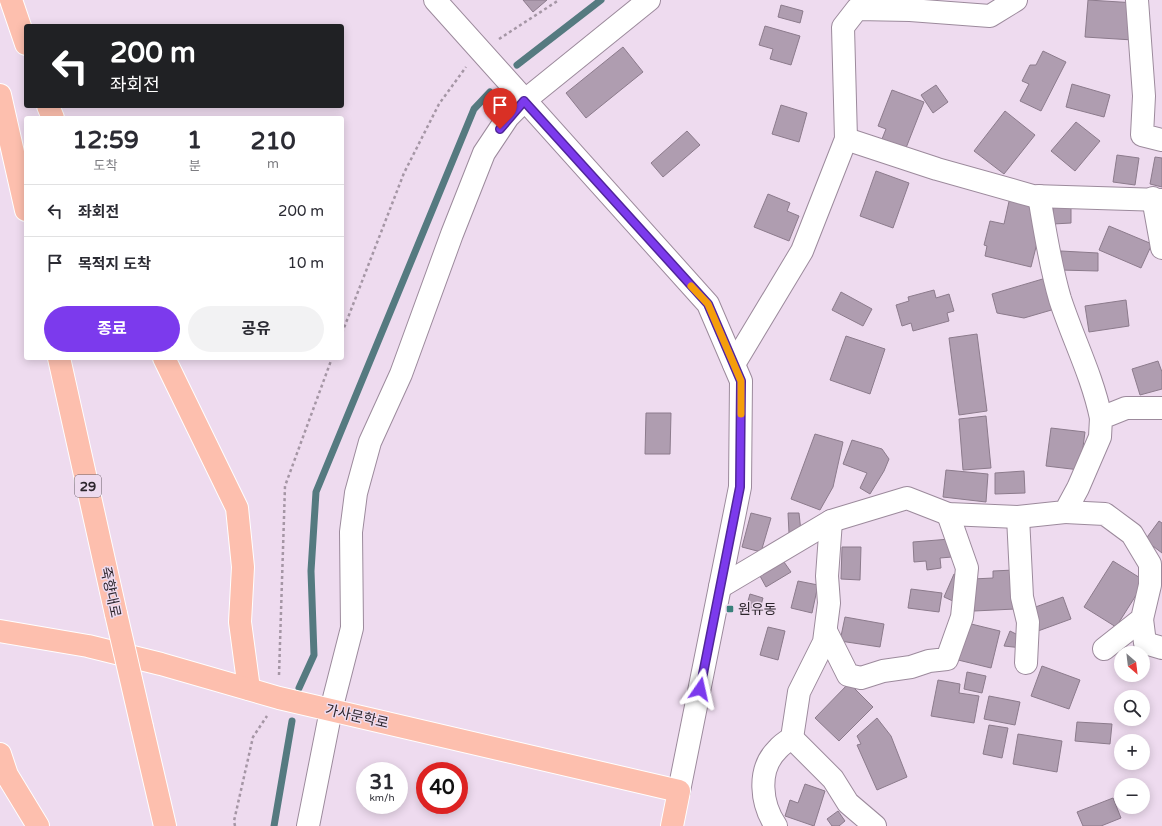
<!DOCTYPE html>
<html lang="ko">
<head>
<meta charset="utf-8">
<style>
	:root { --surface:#fff; --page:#f2f2f3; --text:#2b2b33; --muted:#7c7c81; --line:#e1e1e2; --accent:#7c3aed }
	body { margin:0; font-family:"Varela Round","Noto Sans KR",sans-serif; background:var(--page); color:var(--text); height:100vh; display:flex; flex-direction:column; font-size:15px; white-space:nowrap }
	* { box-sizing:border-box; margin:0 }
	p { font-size:13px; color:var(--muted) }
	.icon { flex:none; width:22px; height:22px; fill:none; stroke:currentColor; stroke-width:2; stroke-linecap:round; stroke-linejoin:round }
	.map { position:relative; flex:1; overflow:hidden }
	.drawer { position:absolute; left:24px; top:116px; width:320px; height:244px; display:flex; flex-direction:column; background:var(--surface); border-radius:4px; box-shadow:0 2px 10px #0003 }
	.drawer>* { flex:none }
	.banner { position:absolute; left:24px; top:24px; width:320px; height:84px; border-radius:4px; box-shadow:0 2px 10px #0003; background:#202124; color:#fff; overflow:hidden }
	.needle { width:26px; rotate:152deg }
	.tools { position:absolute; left:1114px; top:646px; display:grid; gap:8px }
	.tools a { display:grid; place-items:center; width:36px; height:36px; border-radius:50%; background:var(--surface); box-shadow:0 2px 10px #0003; font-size:20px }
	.speed { position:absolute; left:356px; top:762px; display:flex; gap:8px; font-size:20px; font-weight:700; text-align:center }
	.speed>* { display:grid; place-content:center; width:52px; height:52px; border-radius:50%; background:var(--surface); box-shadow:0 2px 10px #0003; line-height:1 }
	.speed small { font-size:10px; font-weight:400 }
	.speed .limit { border:6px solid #d22; background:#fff; color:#111 }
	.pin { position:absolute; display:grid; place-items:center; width:34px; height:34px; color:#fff; margin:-41px -17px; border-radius:50% 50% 50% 0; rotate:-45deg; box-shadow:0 0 4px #0007 }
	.pin .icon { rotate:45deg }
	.me { position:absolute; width:44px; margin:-22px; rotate:11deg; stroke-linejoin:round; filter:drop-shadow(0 0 3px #0008) }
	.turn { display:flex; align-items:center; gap:14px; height:84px; padding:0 20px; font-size:18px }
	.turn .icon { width:52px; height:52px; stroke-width:2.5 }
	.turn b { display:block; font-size:28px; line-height:34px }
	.eta { display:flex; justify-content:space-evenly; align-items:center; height:68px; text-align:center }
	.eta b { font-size:24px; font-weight:700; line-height:28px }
	.cta { display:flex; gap:8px; margin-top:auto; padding:8px 20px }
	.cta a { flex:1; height:46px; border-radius:24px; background:var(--accent); color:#fff; font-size:16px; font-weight:700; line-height:46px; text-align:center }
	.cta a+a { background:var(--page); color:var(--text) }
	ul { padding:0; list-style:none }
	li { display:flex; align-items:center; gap:12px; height:52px; padding:0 20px; border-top:1px solid var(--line) }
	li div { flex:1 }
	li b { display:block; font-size:15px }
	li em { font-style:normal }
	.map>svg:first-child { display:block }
</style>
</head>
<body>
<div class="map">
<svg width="1162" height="826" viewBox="0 0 1162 826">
	<rect width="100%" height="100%" fill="#eedbef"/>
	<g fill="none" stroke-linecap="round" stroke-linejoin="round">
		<g stroke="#557a80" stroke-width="7">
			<path d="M 517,65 L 601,0"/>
			<path d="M 299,688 L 314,655 L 311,571 L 316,492 L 474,109 L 490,92"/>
			<path d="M 274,826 L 292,721"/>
		</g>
	</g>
	<g fill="#af9db0" stroke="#8c7b8c">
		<path d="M 523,0 L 547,0 L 533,12 Z"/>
		<path d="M 1088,0 L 1136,3 L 1133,40 L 1085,37 Z"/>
		<path d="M 781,5 L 803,11 L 800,23 L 778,17 Z"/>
		<path d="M 765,26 L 800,36 L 791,65 L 770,59 L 773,49 L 759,45 Z"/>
		<path d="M 623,47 L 643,72 L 586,118 L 566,93 Z"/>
		<path d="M 1043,51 L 1066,62 L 1041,111 L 1020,101 L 1029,84 L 1022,81 L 1030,65 L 1036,65 Z"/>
		<path d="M 1072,84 L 1110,95 L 1104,117 L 1066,107 Z"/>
		<path d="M 936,85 L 948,102 L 933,113 L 921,95 Z"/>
		<path d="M 892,90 L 924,102 L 906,148 L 882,139 L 886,129 L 878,126 Z"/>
		<path d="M 781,105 L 807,113 L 799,142 L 772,134 Z"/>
		<path d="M 1005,111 L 1035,135 L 1004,174 L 974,151 Z"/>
		<path d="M 1076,122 L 1100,141 L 1075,171 L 1051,151 Z"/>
		<path d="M 687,131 L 700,145 L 663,177 L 651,163 Z"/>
		<path d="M 1117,155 L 1139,158 L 1135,185 L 1113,182 Z"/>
		<path d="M 1155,157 L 1162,158 L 1162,187 L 1150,184 Z"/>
		<path d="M 876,171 L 909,183 L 893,228 L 860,216 Z"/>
		<path d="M 768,194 L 790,203 L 787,211 L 799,216 L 789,241 L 754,227 Z"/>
		<path d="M 1010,197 L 1035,203 L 1038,239 L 1031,267 L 985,256 L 987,246 L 984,245 L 990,221 L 1004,224 Z"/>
		<path d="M 1053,205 L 1071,205 L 1071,223 L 1053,224 Z"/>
		<path d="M 1109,226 L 1152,244 L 1141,268 L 1099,250 Z"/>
		<path d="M 1061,251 L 1098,253 L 1098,271 L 1060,270 Z"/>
		<path d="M 1046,278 L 1055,309 L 1024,318 L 997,313 L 992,294 Z"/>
		<path d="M 934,290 L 936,298 L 949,294 L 954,311 L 947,313 L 949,321 L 913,331 L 911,323 L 902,326 L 896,305 L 909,301 L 908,297 Z"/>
		<path d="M 841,292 L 872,309 L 863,326 L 832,310 Z"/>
		<path d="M 1126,300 L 1129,326 L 1089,332 L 1085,306 Z"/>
		<path d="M 977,334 L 987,411 L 959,415 L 949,338 Z"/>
		<path d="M 846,336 L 885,349 L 870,394 L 830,380 Z"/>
		<path d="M 1158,361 L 1162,372 L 1162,389 L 1140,395 L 1132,369 Z"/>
		<path d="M 646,413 L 671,413 L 670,454 L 645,454 Z"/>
		<path d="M 986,416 L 991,468 L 963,470 L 959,419 Z"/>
		<path d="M 1051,428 L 1085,432 L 1080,470 L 1046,466 Z"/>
		<path d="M 815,434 L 843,442 L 833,487 L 820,510 L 791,499 Z"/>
		<path d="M 852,440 L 882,449 L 889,459 L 884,471 L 870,494 L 860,488 L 867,473 L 843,464 Z"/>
		<path d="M 946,470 L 988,474 L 986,502 L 943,497 Z"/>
		<path d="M 1024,471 L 1025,493 L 995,494 L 995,473 Z"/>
		<path d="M 751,513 L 771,518 L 761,552 L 742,547 Z"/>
		<path d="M 788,513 L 799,513 L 801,532 L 789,533 Z"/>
		<path d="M 1159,521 L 1162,523 L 1162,553 L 1145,540 Z"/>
		<path d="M 950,539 L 952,557 L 940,558 L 941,568 L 927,570 L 926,561 L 914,562 L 913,542 Z"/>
		<path d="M 842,547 L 861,547 L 860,580 L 841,579 Z"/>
		<path d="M 1113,561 L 1145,581 L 1116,627 L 1084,607 Z"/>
		<path d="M 784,562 L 791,572 L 766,587 L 760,576 Z"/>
		<path d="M 1014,570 L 1015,609 L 974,611 L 973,579 L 993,578 L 993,571 Z"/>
		<path d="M 954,574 L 964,578 L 955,602 L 944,597 Z"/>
		<path d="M 798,581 L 818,585 L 812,613 L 791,608 Z"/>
		<path d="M 911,589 L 942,593 L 939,612 L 908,608 Z"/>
		<path d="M 750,594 L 763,598 L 759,612 L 746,608 Z"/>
		<path d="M 1063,597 L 1071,619 L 1038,631 L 1030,609 Z"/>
		<path d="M 845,617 L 884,624 L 880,647 L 840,641 Z"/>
		<path d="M 963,622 L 1000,631 L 991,668 L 954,659 Z"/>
		<path d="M 768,627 L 785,631 L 778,660 L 760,655 Z"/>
		<path d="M 1010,631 L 1020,636 L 1022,648 L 1004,646 Z"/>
		<path d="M 1042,666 L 1080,680 L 1069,709 L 1031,696 Z"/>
		<path d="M 967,672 L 986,676 L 982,693 L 964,689 Z"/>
		<path d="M 938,680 L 960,684 L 959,693 L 979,696 L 974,723 L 931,716 Z"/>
		<path d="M 849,683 L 873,707 L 839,741 L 815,718 Z"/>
		<path d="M 989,696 L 1020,702 L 1015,725 L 984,719 Z"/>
		<path d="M 877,718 L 891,736 L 907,777 L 877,790 L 857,745 L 861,744 L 857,736 Z"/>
		<path d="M 1077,722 L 1112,724 L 1110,744 L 1075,741 Z"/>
		<path d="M 989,725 L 1008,728 L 1002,758 L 983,754 Z"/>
		<path d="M 1018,734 L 1062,741 L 1057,772 L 1013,764 Z"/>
		<path d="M 805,784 L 825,791 L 814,826 L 785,816 L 790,800 L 798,803 Z"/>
		<path d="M 1113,798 L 1121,818 L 1101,826 L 1083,826 L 1077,812 Z"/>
		<path d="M 838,811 L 845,821 L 839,826 L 832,826 L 827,819 Z"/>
	</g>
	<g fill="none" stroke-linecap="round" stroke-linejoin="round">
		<g stroke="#9c8a9c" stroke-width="24">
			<g id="minor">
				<path d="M 435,0 L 708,304 L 741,381 L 740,487 L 679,791"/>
				<path d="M 1137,0 L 1144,96 L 1142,135 L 1162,140"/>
				<path d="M 846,139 L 937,169 L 1033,196 L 1162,200"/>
				<path d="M 1039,196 C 1045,231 1050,265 1060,299 C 1073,339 1092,375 1101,418"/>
				<path d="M 1153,198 L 1162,248"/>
				<path d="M 734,364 L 802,251 L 846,139 L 843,27 L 857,9 L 910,10 L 990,16 L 1016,0"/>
				<path d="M 1065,512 L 1105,514 L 1132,534 L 1150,564 L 1150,585 L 1142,619 L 1104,649"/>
				<path d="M 1018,517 L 1022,597 L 1028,622 L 1026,663"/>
				<path d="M 720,587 L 831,521 L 907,498 L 948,514 L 1018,517 L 1065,512 L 1078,488 L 1100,437 L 1101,418 L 1126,408 L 1162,408"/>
				<path d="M 1142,619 L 1145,643 L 1162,648"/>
				<path d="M 826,631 L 848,675 L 861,678 L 883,671 L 911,667 L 929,661 L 947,659 L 962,617 L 967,568 L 948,514"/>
				<path d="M 792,738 L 833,779 L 848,803 L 875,826"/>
				<path d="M 308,826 L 331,710 L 352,628 L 351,532 L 356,493 L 370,442 L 401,374 L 452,234 L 484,153 L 508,117 L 524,101 L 649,0"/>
				<path d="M 776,826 C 761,804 757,770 777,750 C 781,745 787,741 792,738 L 799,692 L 824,642 L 829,603 L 827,576 L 831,521"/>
			</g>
		</g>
		<g stroke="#fff" stroke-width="24">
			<g id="major">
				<path d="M 11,0 L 26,44"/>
				<path d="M 0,95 L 26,210"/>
				<path d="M 48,106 L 53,118"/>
				<path d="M 59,358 L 116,614"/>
				<path d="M 164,358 L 237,508 L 243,567 L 240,622 L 249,689"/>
				<path d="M 0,631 L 88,646 L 161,664 L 279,698 L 679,791 L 672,826"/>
				<path d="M 142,727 L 165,826"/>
				<path d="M 0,754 L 7,775 L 38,826"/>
			</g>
		</g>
		<g stroke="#a596a5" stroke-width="2.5" stroke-dasharray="3 3" stroke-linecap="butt">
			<path d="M 499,39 L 559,0"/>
			<path d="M 342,333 L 404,173 L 439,104 L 466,67"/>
			<path d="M 279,675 L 285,486 L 332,358"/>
			<path d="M 235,826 L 234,821 L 253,737 L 267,716"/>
		</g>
		<use href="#minor" stroke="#fff" stroke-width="22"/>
		<use href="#major" stroke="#fdbfae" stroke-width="22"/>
		<g stroke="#fff" stroke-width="24" stroke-linecap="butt">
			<path id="major-bridge" d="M 116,614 L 142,727"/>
		</g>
		<use href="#major-bridge" stroke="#fdbfae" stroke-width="22"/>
	</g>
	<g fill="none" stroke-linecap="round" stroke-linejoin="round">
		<g stroke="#51269a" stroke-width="10">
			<path id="route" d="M 500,129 L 524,101 L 708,304 L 741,381 L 740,487 L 700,689"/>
		</g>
		<use href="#route" stroke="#7c3aed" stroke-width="7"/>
		<path stroke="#f59e0b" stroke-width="7" d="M 691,286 L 708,304 L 741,381 L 741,414"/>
	</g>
	<rect fill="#38807b" stroke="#eedbef" stroke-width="1.5" x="726" y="605" width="8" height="8" rx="2"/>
	<g text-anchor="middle" stroke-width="3" stroke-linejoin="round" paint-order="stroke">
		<rect fill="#eedbef" stroke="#675c67" stroke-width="1" x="75" y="475" width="26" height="22" rx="3"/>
		<g font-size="13" font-weight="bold" fill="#2d262d">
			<text x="88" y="491">29</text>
		</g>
		<g font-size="14" fill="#2d262d" stroke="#eedbef">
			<text transform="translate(111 592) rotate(78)" y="5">죽향대로</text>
			<text transform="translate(357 716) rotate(13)" y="5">가사문학로</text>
		</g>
		<g font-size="14" fill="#2d262d" stroke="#eedbef" text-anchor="start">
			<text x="738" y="614">원유동</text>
		</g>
	</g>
</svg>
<div class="tools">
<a><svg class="needle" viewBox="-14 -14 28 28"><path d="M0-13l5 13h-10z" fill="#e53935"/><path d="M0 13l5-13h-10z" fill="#7c7c81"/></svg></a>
<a><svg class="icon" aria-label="search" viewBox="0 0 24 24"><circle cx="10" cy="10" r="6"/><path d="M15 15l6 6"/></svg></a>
<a>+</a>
<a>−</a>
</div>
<div class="speed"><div>31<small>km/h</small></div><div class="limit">40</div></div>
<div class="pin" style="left:500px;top:129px;background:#d93025"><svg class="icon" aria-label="arrive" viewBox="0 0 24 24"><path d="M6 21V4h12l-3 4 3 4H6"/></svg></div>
<svg class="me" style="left:700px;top:689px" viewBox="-20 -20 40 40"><path d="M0-17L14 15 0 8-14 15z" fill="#7c3aed" stroke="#fff" stroke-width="4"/></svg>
<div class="banner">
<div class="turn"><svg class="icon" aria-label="left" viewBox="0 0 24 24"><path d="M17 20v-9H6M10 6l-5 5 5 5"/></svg><div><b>200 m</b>좌회전</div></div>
</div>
<section class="drawer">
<div class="eta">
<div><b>12:59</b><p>도착</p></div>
<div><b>1</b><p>분</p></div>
<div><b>210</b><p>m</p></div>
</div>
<ul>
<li><svg class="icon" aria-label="left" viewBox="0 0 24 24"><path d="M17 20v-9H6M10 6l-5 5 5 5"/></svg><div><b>좌회전</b></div><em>200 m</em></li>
<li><svg class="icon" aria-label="arrive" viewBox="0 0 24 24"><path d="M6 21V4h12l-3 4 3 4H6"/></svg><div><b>목적지 도착</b></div><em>10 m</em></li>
</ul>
<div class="cta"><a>종료</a><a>공유</a></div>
</section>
</div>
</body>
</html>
